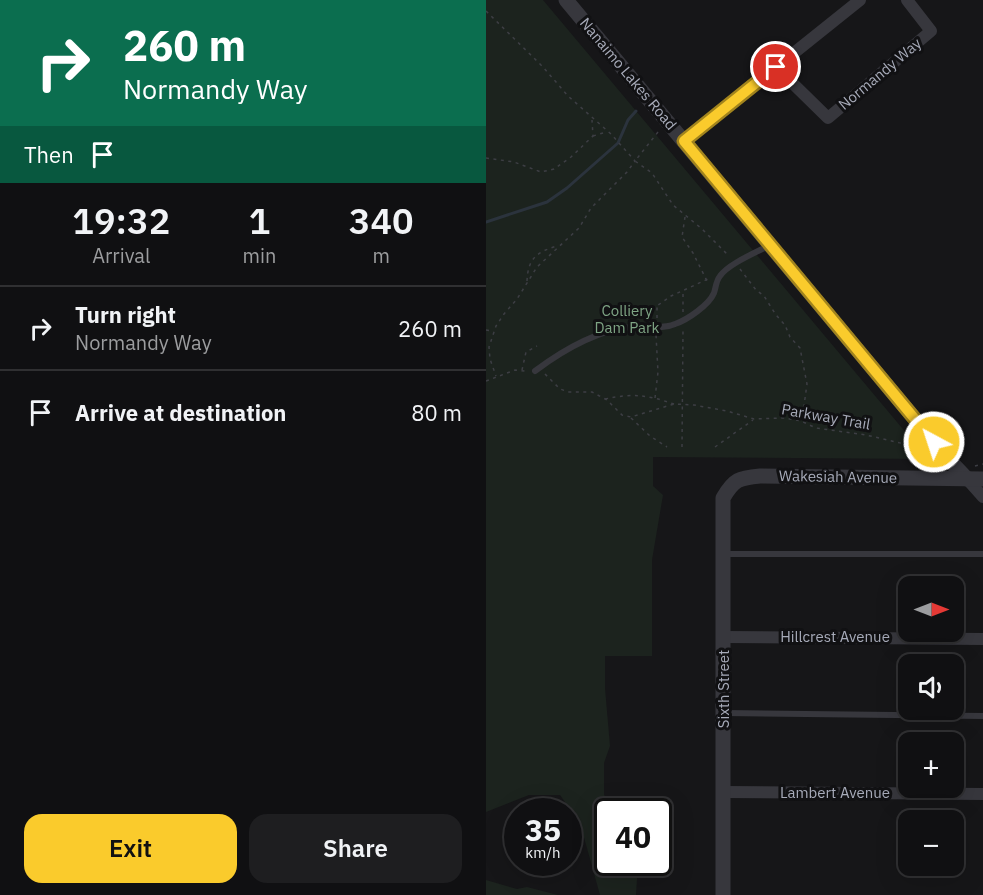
<!DOCTYPE html>
<html lang="en">
<head>
<meta charset="utf-8">
<style>
	:root { --surface:#101012; --page:#1e1e20; --text:#f1f3f6; --muted:#9c9d9f; --line:#303032; --accent:#facb2c }
	body { margin:0; font-family:"IBM Plex Sans",sans-serif; background:var(--page); color:var(--text); height:100vh; display:flex; flex-direction:column; font-size:22px; white-space:nowrap }
	* { box-sizing:border-box; margin:0 }
	p { font-size:20px; color:var(--muted) }
	.icon { flex:none; width:33px; height:33px; fill:none; stroke:currentColor; stroke-width:2; stroke-linecap:round; stroke-linejoin:round }
	.map { position:relative; flex:1; overflow:hidden }
	.side { display:flex; flex-direction:column; background:var(--surface); width:486px }
	.side>* { flex:none }
	.guide { background:#0b6e4f; color:#fff; overflow:hidden }
	.needle { width:39px; rotate:90deg }
	.buttons { position:absolute; left:412px; top:576px; display:grid; gap:12px }
	.buttons a { display:grid; place-items:center; width:66px; height:66px; border-radius:12px; background:var(--surface); box-shadow:0 6px 24px #0002,0 0 0 2px var(--line); font-size:30px }
	.speed { position:absolute; left:18px; top:798px; display:flex; gap:12px; font-size:30px; font-weight:700; text-align:center }
	.speed>* { display:grid; place-content:center; width:78px; height:78px; border-radius:50%; background:var(--surface); box-shadow:0 6px 24px #0002,0 0 0 2px var(--line); line-height:1 }
	.speed small { font-size:15px; font-weight:400 }
	.speed .limit { border:3px solid #111; border-radius:9px; background:#fff; color:#111 }
	.pin { position:absolute; display:grid; place-items:center; width:51px; height:51px; color:#fff; margin:-26px; border:3px solid #fff; border-radius:50%; box-shadow:0 2px 6px #0007 }
	.me { position:absolute; width:66px; margin:-33px; rotate:320deg; stroke-linejoin:round; filter:drop-shadow(0 0 4px #0008) }
	.turn { display:flex; align-items:center; gap:21px; height:126px; padding:0 24px; font-size:27px }
	.turn .icon { width:78px; height:78px; stroke-width:2.5 }
	.turn b { display:block; font-size:42px; line-height:51px }
	.then { display:flex; align-items:center; height:57px; padding:0 24px; background:#0003; gap:12px; font-size:22px }
	.eta { display:flex; justify-content:space-evenly; align-items:center; height:102px; text-align:center }
	.eta b { font-size:36px; font-weight:600; line-height:42px }
	.action { display:flex; gap:12px; margin-top:auto; padding:12px 24px }
	.action a { flex:1; height:69px; border-radius:18px; background:var(--accent); color:#111; font-size:24px; font-weight:600; line-height:69px; text-align:center }
	.action a+a { background:var(--page); color:var(--text) }
	ul { padding:0; list-style:none }
	li { display:flex; align-items:center; gap:18px; height:84px; padding:0 24px; border-top:2px solid var(--line) }
	li div { flex:1 }
	li b { display:block; font-size:22px }
	li em { font-style:normal }
	main { display:flex; flex:1; min-height:0 }
	.map>svg:first-child { display:block }
</style>
</head>
<body>
<main>
<section class="side">
<div class="guide">
<div class="turn"><svg class="icon" aria-label="right" viewBox="0 0 24 24"><path d="M7 20v-9h11M14 6l5 5-5 5"/></svg><div><b>260 m</b>Normandy Way</div></div>
<div class="then">Then<svg class="icon" aria-label="arrive" viewBox="0 0 24 24"><path d="M6 21V4h12l-3 4 3 4H6"/></svg></div>
</div>
<div class="eta">
<div><b>19:32</b><p>Arrival</p></div>
<div><b>1</b><p>min</p></div>
<div><b>340</b><p>m</p></div>
</div>
<ul>
<li><svg class="icon" aria-label="right" viewBox="0 0 24 24"><path d="M7 20v-9h11M14 6l5 5-5 5"/></svg><div><b>Turn right</b><p>Normandy Way</p></div><em>260 m</em></li>
<li><svg class="icon" aria-label="arrive" viewBox="0 0 24 24"><path d="M6 21V4h12l-3 4 3 4H6"/></svg><div><b>Arrive at destination</b></div><em>80 m</em></li>
</ul>
<div class="action"><a>Exit</a><a>Share</a></div>
</section>
<div class="map">
<svg width="497" height="895" viewBox="0 0 497 895">
	<rect width="100%" height="100%" fill="#161618"/>
	<g fill="#1c231e">
		<path d="M 0,0 L 57,0 L 442,459 L 167,457 L 167,486 L 177,495 L 166,560 L 166,656 L 119,656 L 119,688 L 124,746 L 118,763 L 118,795 L 131,811 L 122,812 L 122,862 L 152,863 L 150,895 L 114,895 L 94,823 L 74,795 L 43,795 L 0,812 Z"/>
		<path d="M 0,880 L 31,889 L 41,887 L 72,895 L 0,895 Z"/>
	</g>
	<g fill="none" stroke-linecap="round" stroke-linejoin="round">
		<path stroke="#2b333d" stroke-width="3" d="M 0,222 L 61,202 L 81,188 L 132,143 L 142,120 L 150,111"/>
		<g stroke="#3d3e44" stroke-width="1.5" stroke-dasharray="3 4.5" stroke-linecap="butt">
			<path d="M 0,11 L 57,67 L 82,96 L 125,134 L 149,161 L 141,172 L 105,208 L 93,228 L 51,267 L 31,299 L 18,314 L 10,326 L 3,347 L 4,359 L 10,376"/>
			<path d="M 172,132 L 149,161 L 166,173 L 187,205 L 216,229 L 243,256"/>
			<path d="M 107,136 L 120,132"/>
			<path d="M 0,158 L 28,162 L 55,172 L 68,169 L 85,157 L 107,136 L 106,120"/>
			<path d="M 199,217 L 196,237 L 207,253 L 222,283"/>
			<path d="M 254,269 L 270,290 L 278,296 L 290,315 L 299,325 L 304,337 L 314,348 L 321,384 L 316,420"/>
			<path d="M 41,281 C 42,258 51,252 71,246"/>
			<path d="M 197,312 L 197,290"/>
			<path d="M 154,318 L 185,296 L 222,279"/>
			<path d="M 171,318 L 171,305"/>
			<path d="M 0,330 L 7,331"/>
			<path d="M 36,370 L 40,352 L 51,346"/>
			<path d="M 59,374 L 74,389 L 83,392 L 106,392 L 121,400 L 136,415 L 145,417 L 188,404 L 208,405 L 241,411 L 268,419 L 299,418 L 315,421 L 330,428 L 380,435 L 423,445 L 434,445"/>
			<path d="M 0,381 L 29,370 L 39,371"/>
			<path d="M 169,398 L 172,372 L 170,335"/>
			<path d="M 119,399 C 148,393 161,395 188,404"/>
			<path d="M 145,418 L 164,436 L 181,447"/>
			<path d="M 196,447 L 197,331"/>
			<path d="M 229,447 L 267,420"/>
			<path d="M 489,466 L 497,464"/>
		</g>
		<g stroke="#37373d" stroke-width="6">
			<path d="M 49,371 C 77,350 109,331 144,327 C 158,325 176,330 189,324 C 201,320 223,305 228,293 C 230,287 230,281 234,276 C 242,264 271,252 284,245"/>
			<path d="M 237,554 L 497,554"/>
			<path d="M 238,713 L 497,716"/>
		</g>
		<g stroke="#37373d" stroke-width="12">
			<path d="M 290,67 L 342,118 L 445,31 L 421,0"/>
			<path d="M 198,141 L 374,0"/>
			<path d="M 481,479 L 497,497"/>
			<path d="M 238,637 L 497,639"/>
			<path d="M 238,792 L 497,794"/>
		</g>
		<g stroke="#37373d" stroke-width="15">
			<path d="M 80,0 L 463,460 L 481,479"/>
			<path d="M 237,895 L 237,498 C 248,479 253,478 274,476 L 497,479"/>
		</g>
	</g>
	<g fill="none" stroke-linecap="round" stroke-linejoin="round">
		<g stroke="#a2841d" stroke-width="15">
			<path id="route" d="M 290,67 L 198,141 L 448,442"/>
		</g>
		<use href="#route" stroke="#facb2c" stroke-width="10"/>
	</g>
	<g text-anchor="middle" stroke-width="6" stroke-linejoin="round" paint-order="stroke">
		<g font-size="15" fill="#a7abb9" stroke="#111113">
			<text transform="translate(142 74) rotate(50)" y="5">Nanaimo Lakes Road</text>
			<text transform="translate(394 74) rotate(-40)" y="5">Normandy Way</text>
			<text transform="translate(340 417) rotate(10)" y="5">Parkway Trail</text>
			<text transform="translate(352 477) rotate(1)" y="5">Wakesiah Avenue</text>
			<text x="349" y="642">Hillcrest Avenue</text>
			<text transform="translate(238 689) rotate(-90)" y="5">Sixth Street</text>
			<text x="349" y="798">Lambert Avenue</text>
		</g>
		<g font-size="15" fill="#7ea484" stroke="#111113">
			<text x="141" y="316">Colliery<tspan x="141" dy="17">Dam Park</tspan></text>
		</g>
	</g>
</svg>
<div class="buttons">
<a><svg class="needle" viewBox="-14 -14 28 28"><path d="M0-13l5 13h-10z" fill="#e53935"/><path d="M0 13l5-13h-10z" fill="#9c9d9f"/></svg></a>
<a><svg class="icon" aria-label="sound" viewBox="0 0 24 24"><path d="M4 9h4l5-4v14l-5-4H4zM17 9q2 3 0 6"/></svg></a>
<a>+</a>
<a>−</a>
</div>
<div class="speed"><div>35<small>km/h</small></div><div class="limit">40</div></div>
<div class="pin" style="left:290px;top:67px;background:#d93025"><svg class="icon" aria-label="arrive" viewBox="0 0 24 24"><path d="M6 21V4h12l-3 4 3 4H6"/></svg></div>
<svg class="me" style="left:448px;top:442px" viewBox="-20 -20 40 40"><circle r="17" fill="#facb2c" stroke="#fff" stroke-width="3"/><path d="M0-11L8 9 0 5-8 9z" fill="#fff"/></svg>
</div>
</main>
</body>
</html>
